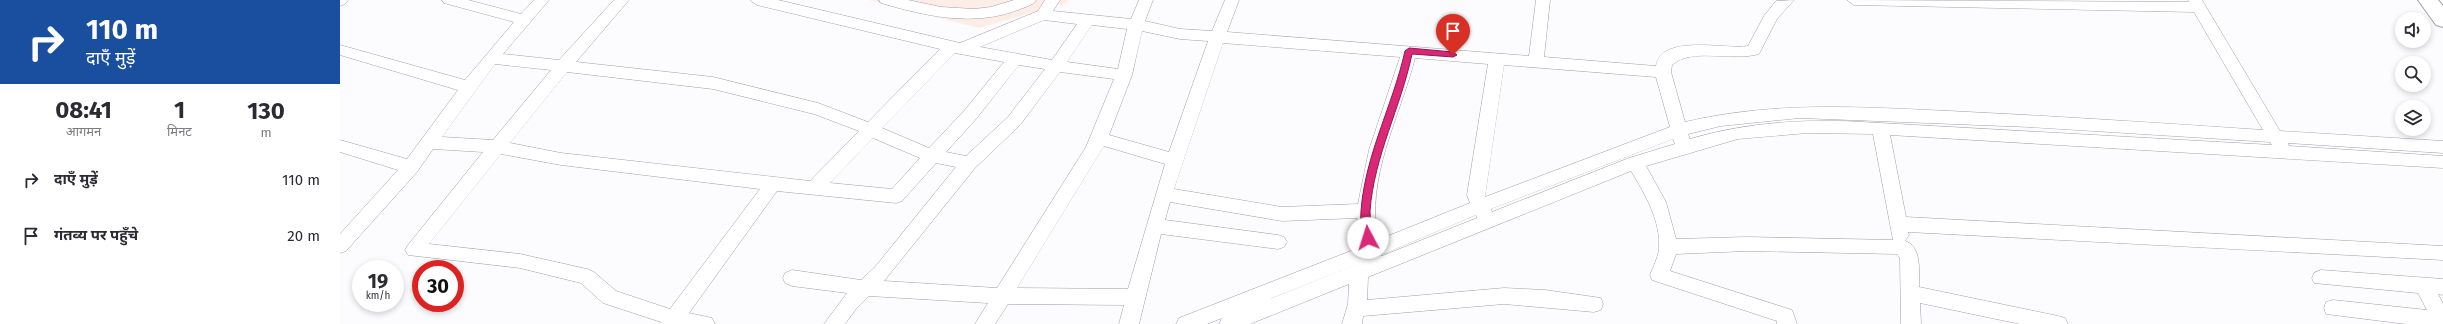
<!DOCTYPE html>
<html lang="hi">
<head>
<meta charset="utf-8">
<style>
	:root { --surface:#fff; --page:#f7f7f7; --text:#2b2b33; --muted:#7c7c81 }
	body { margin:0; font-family:"Fira Sans","Noto Sans Devanagari",sans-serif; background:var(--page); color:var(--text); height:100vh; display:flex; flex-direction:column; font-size:15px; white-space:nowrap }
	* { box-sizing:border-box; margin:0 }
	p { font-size:13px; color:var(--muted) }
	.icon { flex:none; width:22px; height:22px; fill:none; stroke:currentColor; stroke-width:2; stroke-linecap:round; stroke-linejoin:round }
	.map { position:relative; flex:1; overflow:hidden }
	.panel { display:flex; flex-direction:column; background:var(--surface); width:340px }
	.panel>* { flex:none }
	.top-card { background:#1a4fa0; color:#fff; overflow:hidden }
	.tools { position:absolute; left:2055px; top:12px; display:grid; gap:8px }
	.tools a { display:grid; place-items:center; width:36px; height:36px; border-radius:50%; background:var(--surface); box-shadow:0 2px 6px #0003; font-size:20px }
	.speed { position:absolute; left:12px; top:260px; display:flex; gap:8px; font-size:20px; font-weight:700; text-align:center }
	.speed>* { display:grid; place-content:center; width:52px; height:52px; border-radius:50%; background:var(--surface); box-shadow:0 2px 6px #0003; line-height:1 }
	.speed small { font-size:10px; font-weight:400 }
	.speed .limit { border:6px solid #d22; background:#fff; color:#111 }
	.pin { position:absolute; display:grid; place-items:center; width:34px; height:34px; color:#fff; margin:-41px -17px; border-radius:50% 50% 50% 0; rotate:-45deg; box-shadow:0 0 4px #0007 }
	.pin .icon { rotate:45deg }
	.me { position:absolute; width:44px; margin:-22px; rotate:355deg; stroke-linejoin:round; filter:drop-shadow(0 0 3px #0008) }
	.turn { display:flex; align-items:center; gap:14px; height:84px; padding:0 20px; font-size:18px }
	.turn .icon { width:52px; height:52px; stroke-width:2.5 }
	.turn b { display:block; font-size:28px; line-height:34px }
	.eta { display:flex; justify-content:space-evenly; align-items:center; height:68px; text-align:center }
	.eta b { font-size:24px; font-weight:700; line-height:28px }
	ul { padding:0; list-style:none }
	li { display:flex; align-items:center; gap:12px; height:56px; padding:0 20px }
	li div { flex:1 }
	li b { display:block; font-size:15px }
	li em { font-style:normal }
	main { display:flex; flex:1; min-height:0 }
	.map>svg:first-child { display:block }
</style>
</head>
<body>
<main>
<section class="panel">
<div class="top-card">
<div class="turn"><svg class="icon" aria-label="right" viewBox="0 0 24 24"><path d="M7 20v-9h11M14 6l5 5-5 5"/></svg><div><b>110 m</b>दाएँ मुड़ें</div></div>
</div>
<div class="eta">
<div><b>08:41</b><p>आगमन</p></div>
<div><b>1</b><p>मिनट</p></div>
<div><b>130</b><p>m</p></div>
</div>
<ul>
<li><svg class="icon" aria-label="right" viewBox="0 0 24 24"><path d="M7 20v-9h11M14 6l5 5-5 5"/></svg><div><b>दाएँ मुड़ें</b></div><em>110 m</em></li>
<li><svg class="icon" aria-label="arrive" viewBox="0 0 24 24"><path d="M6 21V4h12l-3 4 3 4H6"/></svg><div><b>गंतव्य पर पहुँचे</b></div><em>20 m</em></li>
</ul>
</section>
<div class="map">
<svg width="2103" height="324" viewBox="0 0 2103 324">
	<rect width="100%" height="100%" fill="#fcfbfd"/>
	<path fill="#fceee7" d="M 529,0 L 728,0 L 726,3 L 639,28 Z"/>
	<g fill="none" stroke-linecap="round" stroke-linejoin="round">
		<g stroke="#a59daa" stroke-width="1">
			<g id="minor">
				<path d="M 0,0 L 8,0 L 5,4 L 0,6 Z"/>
				<path d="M 102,0 L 128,0 L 181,14 L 194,0 L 209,0 L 163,54 L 219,60 L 274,0 L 289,0 L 236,62 L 373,77 L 478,103 L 528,122 L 600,49 L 417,5 L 410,0 L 438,0 L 620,43 L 698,11 L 705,0 L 720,0 L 713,11 L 791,19 L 799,0 L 813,0 L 805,21 L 840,29 L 872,31 L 885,0 L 899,0 L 887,32 L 1189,56 L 1196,0 L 1210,0 L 1204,57 L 1316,66 C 1321,33 1387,50 1408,46 L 1424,16 L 1436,1 L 1454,0 L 1437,19 L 1419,54 C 1391,62 1352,47 1332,65 L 1331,72 L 1345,122 C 1435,101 1518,107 1609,111 C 1714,116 1818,123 1923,130 L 1854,12 L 1514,5 L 1507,0 L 1849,2 L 1848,0 L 1862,0 L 1940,131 L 2103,141 L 2103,153 L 1948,143 L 1949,146 L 2103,156 L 2103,168 L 1550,135 L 1566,217 L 2103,246 L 2103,260 L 1568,232 L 1569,235 L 1565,241 C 1582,246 1579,273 1579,287 L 1718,316 L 1725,318 L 1728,324 L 1680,324 L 1580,303 L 1581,324 L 1561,324 L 1560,258 L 1557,254 L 1407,251 L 1336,254 L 1330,271 L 1452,310 L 1457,324 L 1437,324 L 1437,321 L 1312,280 L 1310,275 C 1313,267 1318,258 1319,249 C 1321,221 1305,194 1291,171 L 1028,277 L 1027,300 L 1164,288 L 1205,290 L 1261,298 L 1263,304 L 1261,310 L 1254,312 L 1164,304 L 1023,316 L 1022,324 L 1002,324 L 1008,304 L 1009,284 L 910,324 L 879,324 L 882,318 L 1025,261 L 867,324 L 836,324 L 839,318 L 1021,247 L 1017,218 L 942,221 L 830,202 L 825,220 L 938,235 L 944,237 L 947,242 L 944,247 L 938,249 L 821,234 L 799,324 L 779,324 L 784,305 L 668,304 L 655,324 L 635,324 L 648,303 L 529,296 L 516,309 L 505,324 L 484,324 L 507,293 L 452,286 L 445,283 L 443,278 L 445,273 L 452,270 L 521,280 L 535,267 L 616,167 L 596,163 L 562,201 L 556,203 L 437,191 L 349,313 L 372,318 L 375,324 L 320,324 L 321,322 L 263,303 L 241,283 L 180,268 L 68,255 L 65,250 L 68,245 L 143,152 L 93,149 L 77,172 L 6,251 L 0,253 L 0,234 L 58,170 L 0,152 L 0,140 L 67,159 L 118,90 L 0,55 L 0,45 L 125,80 L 174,22 L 104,3 ZM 704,20 L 737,24 L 712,60 L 640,47 ZM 752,25 L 787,29 L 778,69 L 727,62 ZM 802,31 L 840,39 L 868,41 L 829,152 L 769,135 L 792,75 ZM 883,43 L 1060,57 L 1029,150 L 1018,204 L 942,207 L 834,189 ZM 615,53 L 664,62 L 624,111 L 589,148 L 542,128 ZM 1075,58 L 1148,64 L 1127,195 L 1130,203 L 1038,240 C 1025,178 1060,117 1075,58 ZM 155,64 L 211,70 L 153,140 L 102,137 ZM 679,65 L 705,69 L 668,117 L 626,156 L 606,152 L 636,119 ZM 1164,65 L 1316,77 L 1330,127 L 1145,197 ZM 227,72 L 373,89 L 474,114 L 519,131 L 470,181 L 221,153 L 170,143 ZM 720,72 L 774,79 L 746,147 L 657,288 L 544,281 L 635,168 L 680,125 ZM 1460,118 L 1690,127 L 1930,142 L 1932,145 L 1504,121 C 1451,120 1401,124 1350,139 L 1348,134 L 1381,126 ZM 1468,133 L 1533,134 L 1553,240 L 1407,237 L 1336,239 L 1326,202 L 1306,166 L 1398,139 ZM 533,138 L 580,158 L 552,189 L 490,183 ZM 1333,139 L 1335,144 L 1289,158 L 1152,212 L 1151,209 ZM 764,146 L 825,164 L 788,289 L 677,288 ZM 161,154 L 221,165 L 420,189 L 330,309 L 276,291 L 254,272 L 247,269 L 180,254 L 89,244 ZM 1136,215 L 1137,218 L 1042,256 L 1041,255 Z"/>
				<path d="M 539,0 L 568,0 L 601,7 L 634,9 L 651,7 L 674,0 L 696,0 C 693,6 684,7 678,10 C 633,27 585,16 541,3 Z"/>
				<path d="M 1981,270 L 2103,279 L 2103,295 L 2098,294 L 2103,304 L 2103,324 L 2066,324 L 1986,314 L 1984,308 L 1986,302 L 1993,300 L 2087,310 L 2078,293 L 1974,283 L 1972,278 L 1974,273 Z"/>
			</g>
		</g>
		<g stroke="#a59daa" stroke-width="2">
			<path id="major" d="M 2078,0 L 2098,0 L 2103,6 L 2103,27 L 2096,25 Z"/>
		</g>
		<use href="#minor" fill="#fff" fill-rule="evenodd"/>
		<use href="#major" fill="#fff" fill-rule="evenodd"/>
	</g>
	<path fill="#db2777" stroke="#8e194d" d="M 1069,48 L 1113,52 L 1117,55 L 1113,57 L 1072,54 C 1061,107 1034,156 1030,211 C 1030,220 1032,230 1033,238 L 1028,242 L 1023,238 C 1022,230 1020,220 1021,211 C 1025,155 1053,105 1065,51 Z"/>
</svg>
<div class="tools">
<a><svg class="icon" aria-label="sound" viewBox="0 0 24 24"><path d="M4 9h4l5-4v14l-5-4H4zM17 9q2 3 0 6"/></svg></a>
<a><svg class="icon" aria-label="search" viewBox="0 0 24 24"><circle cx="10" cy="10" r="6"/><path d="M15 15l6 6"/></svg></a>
<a><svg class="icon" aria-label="layers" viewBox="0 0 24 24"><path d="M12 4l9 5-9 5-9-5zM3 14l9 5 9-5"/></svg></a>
</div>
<div class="speed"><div>19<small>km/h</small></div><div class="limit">30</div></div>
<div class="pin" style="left:1113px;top:55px;background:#d93025"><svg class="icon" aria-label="arrive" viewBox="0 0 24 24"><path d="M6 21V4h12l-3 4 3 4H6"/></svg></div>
<svg class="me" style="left:1028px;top:238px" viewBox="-20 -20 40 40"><circle r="19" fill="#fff"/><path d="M0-13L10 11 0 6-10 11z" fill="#db2777"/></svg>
</div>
</main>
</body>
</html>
